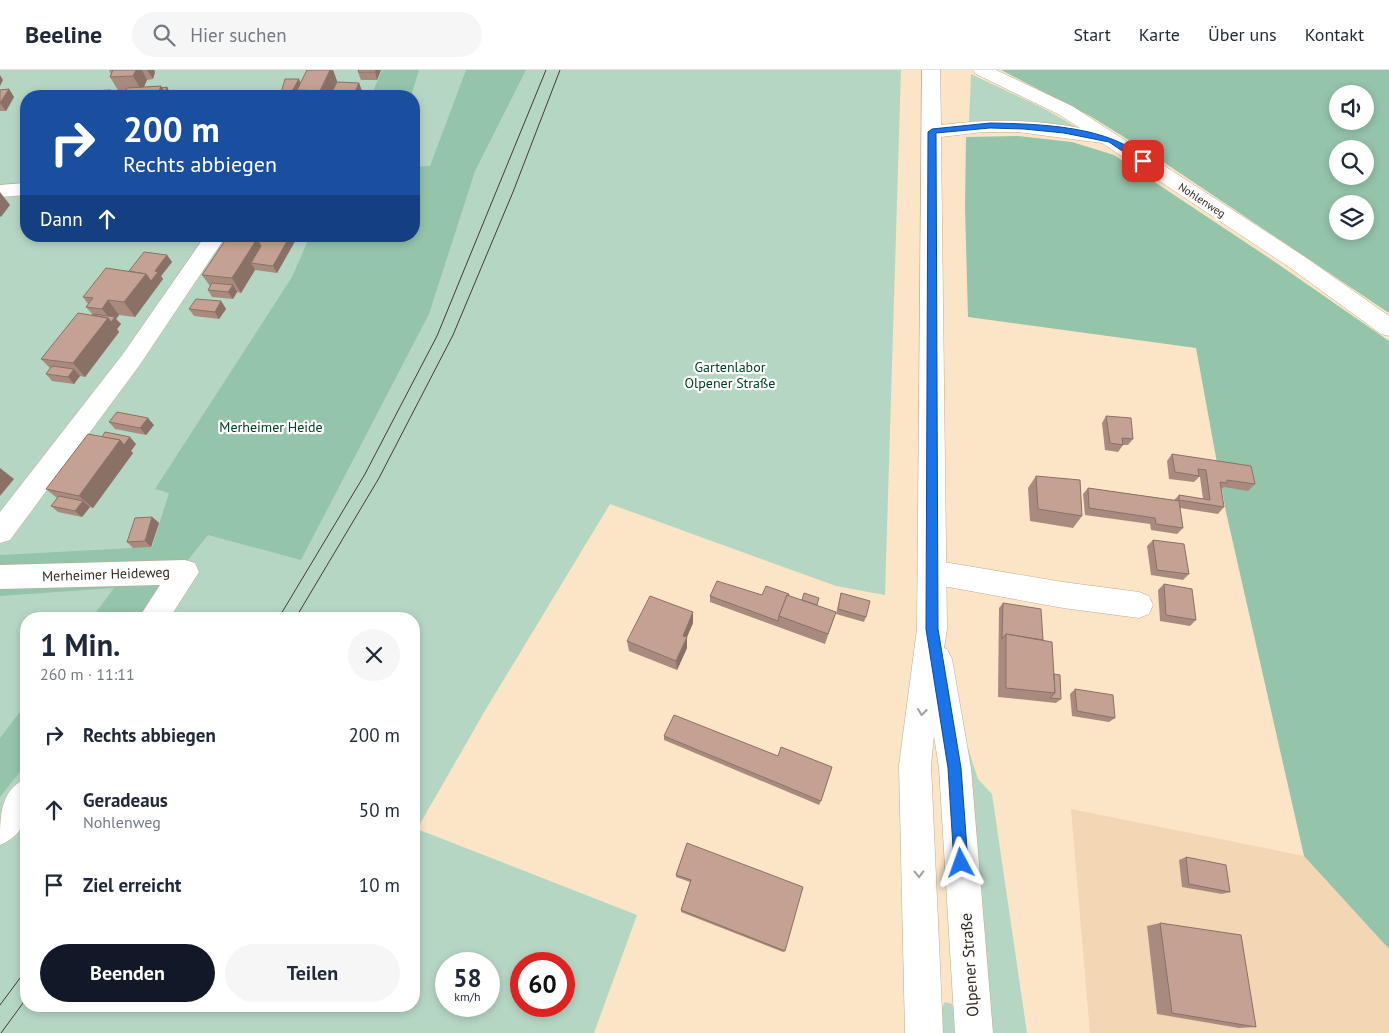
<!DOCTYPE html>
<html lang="de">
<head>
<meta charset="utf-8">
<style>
	:root { --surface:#fff; --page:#f6f6f7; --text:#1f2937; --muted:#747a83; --line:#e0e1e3; --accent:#111827 }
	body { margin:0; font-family:"PT Sans",sans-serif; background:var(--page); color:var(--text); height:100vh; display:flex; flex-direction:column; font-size:19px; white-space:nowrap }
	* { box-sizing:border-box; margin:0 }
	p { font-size:16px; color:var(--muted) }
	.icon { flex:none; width:28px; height:28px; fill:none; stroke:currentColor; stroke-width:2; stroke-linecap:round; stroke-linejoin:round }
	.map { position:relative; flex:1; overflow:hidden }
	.drawer { position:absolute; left:20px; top:542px; width:400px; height:400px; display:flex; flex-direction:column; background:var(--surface); border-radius:20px; box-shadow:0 2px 8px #0003 }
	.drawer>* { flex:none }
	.guide { position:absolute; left:20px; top:20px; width:400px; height:152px; border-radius:20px; box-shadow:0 2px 8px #0003; background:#1a4fa0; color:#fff; overflow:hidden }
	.fabs { position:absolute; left:1329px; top:15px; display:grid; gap:10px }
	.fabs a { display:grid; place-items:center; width:45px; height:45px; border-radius:50%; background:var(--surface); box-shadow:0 2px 8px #0003; font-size:25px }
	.speed { position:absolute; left:435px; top:882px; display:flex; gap:10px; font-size:25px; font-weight:700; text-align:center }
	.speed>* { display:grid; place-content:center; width:65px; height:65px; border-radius:50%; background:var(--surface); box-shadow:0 2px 8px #0003; line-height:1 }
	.speed small { font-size:12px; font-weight:400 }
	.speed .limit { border:8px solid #d22; background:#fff; color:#111 }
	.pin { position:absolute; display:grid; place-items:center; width:42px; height:42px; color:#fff; margin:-21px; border-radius:10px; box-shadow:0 2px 8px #0006 }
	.me { position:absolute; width:55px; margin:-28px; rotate:356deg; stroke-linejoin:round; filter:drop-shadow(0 0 4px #0008) }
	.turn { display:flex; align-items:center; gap:18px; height:105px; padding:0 20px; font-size:22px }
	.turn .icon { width:65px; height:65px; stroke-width:2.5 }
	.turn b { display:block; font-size:35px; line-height:42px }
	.then { display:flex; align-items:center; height:48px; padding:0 20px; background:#0003; gap:10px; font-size:19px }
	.round { display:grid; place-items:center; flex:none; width:52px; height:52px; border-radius:26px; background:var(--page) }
	.overview { display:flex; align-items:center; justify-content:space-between; height:85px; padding:0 20px }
	h1 { font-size:30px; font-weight:600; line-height:38px }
	.primary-button { display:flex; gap:10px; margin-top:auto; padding:10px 20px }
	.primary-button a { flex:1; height:58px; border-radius:30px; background:var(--accent); color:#fff; font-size:20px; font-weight:600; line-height:58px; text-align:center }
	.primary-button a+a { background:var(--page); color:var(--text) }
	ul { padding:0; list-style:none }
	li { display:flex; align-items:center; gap:15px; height:75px; padding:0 20px }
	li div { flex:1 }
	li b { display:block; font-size:19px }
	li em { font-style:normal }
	header { display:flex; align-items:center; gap:30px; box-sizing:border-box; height:70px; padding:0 25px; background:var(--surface); border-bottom:1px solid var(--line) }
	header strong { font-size:24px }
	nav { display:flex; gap:28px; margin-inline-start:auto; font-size:18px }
	.search { width:350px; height:45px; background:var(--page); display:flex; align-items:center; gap:12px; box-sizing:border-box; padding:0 18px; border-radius:28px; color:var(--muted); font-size:19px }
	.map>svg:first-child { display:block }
</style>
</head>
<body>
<header>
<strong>Beeline</strong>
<div class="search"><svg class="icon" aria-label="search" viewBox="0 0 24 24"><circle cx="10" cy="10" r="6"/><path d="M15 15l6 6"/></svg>Hier suchen</div>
<nav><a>Start</a><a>Karte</a><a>Über uns</a><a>Kontakt</a></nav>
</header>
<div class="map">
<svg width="1389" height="963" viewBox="0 0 1389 963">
	<rect width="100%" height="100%" fill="#fce4c7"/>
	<path fill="#f3d6b3" d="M 1071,739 L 1304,786 L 1389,879 L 1389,963 L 1090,963 Z"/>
	<g fill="#b6d6c4" fill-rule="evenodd">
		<path d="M 0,0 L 901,0 L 885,525 L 836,516 L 610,434 L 486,639 L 417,759 L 637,845 L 594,963 L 0,963 ZM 26,26 L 414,26 L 414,166 L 26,166 ZM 26,549 L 414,549 L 414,936 L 26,936 ZM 446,894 L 489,894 L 489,936 L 446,936 ZM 521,894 L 564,894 L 564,936 L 521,936 Z"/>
		<path d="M 971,4 L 1043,38 L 1078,58 L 1015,52 L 969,52 Z"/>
		<path d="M 966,672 L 978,709 L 992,724 L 1027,963 L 992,963 Z"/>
		<path d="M 945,932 L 952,934 L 959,963 L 941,963 L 942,937 Z"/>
	</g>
	<g fill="#94c4aa" fill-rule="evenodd">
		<path d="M 382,0 L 419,0 L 411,26 L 371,26 Z"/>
		<path d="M 466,0 L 526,0 L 475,101 L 429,244 L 301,490 L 208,465 L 141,549 L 91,549 L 114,518 L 0,526 L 0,485 L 152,477 L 169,423 L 155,419 L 292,207 L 310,166 L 414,166 L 414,97 L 430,96 Z"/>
		<path d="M 1001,0 L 1389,0 L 1389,243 L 1153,85 L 1090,46 ZM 1338,24 L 1365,24 L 1365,51 L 1338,51 ZM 1338,79 L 1365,79 L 1365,106 L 1338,106 ZM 1338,134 L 1365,134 L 1365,161 L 1338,161 Z"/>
		<path d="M 1018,66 L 1072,72 L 1114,85 L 1275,192 L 1389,271 L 1389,879 L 1304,786 L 1226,442 L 1196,278 L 968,247 L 965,138 L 966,67 Z"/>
		<path d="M 26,634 L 26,694 L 0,727 L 0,668 Z"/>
	</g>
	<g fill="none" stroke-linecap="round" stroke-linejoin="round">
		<g stroke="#c1aa8f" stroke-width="1">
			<g id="minor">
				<path d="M 26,113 L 26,125 L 0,127 L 0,115 Z"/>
				<path d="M 205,166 L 226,166 L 139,296 L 10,470 L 0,473 L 0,442 L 123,284 Z"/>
				<path d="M 185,490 L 195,493 L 199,502 L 169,549 L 138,549 L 160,515 L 0,519 L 0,495 Z"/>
				<path d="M 932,490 L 1063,512 L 1139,522 L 1149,526 L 1153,535 L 1149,544 L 1139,548 L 1063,538 L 932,514 L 922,511 L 918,502 L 922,493 Z"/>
				<path d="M 26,708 C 28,737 31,762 0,775 C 0,745 0,721 26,708 Z"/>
			</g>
		</g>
		<g stroke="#c1aa8f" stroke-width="1">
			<path id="major" d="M 922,0 L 940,0 L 941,55 C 988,49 1033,49 1080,58 L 1058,44 L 976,4 L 973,0 L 996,0 L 1072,36 L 1305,187 L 1389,246 L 1389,266 L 1381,264 L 1289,197 L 1102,73 L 1017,62 L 983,62 L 941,67 L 947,559 L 944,578 L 947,579 L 952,589 L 971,698 L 993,963 L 955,963 L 939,698 L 934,666 L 931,695 L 943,963 L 905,963 L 899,695 L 917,559 Z"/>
		</g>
		<use href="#minor" fill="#fff" fill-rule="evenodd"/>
		<use href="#major" fill="#fff" fill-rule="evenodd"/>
		<g stroke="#463b2e" stroke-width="1">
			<path d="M 278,549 L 365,404 L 437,266 L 546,0"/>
			<path d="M 295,549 L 379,408 L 453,265 L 513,122 L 560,0"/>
			<path d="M 0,935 L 26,900"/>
			<path d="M 1,963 L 26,929"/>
		</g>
	</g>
	<g fill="#a98a7e">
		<path d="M 109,0 L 154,0 L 155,2 L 153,9 L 147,10 L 144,17 L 167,17 L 171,25 L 125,22 L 119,22 L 110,7 L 111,4 Z"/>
		<path d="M 307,0 L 333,0 L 337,11 L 336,14 L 359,13 L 362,22 L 368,26 L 300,26 L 298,23 L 296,26 L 282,26 L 281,23 L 299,9 L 300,14 Z"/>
		<path d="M 358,0 L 381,0 L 377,10 L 361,10 L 358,2 Z"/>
		<path d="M 9,19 L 14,27 L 6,41 L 0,41 L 0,20 Z"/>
		<path d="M 245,166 L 298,166 L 277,203 L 255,200 L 241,223 L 237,222 L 233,229 L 212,227 L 208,220 L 210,216 L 202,205 L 240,168 L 244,167 Z"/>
		<path d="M 167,185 L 172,192 L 161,206 L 163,209 L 135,247 L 119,245 L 116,249 L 121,254 L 117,259 L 119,262 L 85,307 L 80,306 L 74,314 L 52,311 L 46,304 L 50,298 L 41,289 L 93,245 L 86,237 L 88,234 L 83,227 L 129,201 Z"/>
		<path d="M 221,231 L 226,239 L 219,249 L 194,246 L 189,239 Z"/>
		<path d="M 1106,346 L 1133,369 L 1128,375 L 1123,375 L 1118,382 L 1105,380 L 1102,353 Z"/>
		<path d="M 109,352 L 154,355 L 146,365 L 115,359 Z"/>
		<path d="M 136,374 L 131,381 L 133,383 L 93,438 L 90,437 L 82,447 L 58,442 L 51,436 L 57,428 L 46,419 Z"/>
		<path d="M 1172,384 L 1255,414 L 1248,421 L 1224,417 L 1221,419 L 1224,437 L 1218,444 L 1180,438 L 1183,458 L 1177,464 L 1151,460 L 1150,454 L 1085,445 L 1083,424 L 1088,418 L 1174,430 L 1179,425 L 1203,429 L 1200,407 L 1199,407 L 1194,412 L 1169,409 L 1167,391 Z"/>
		<path d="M 1036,406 L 1082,446 L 1073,458 L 1030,451 L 1028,418 Z"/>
		<path d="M 152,447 L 159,453 L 151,477 L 133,478 L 127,472 Z"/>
		<path d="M 1153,470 L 1189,504 L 1183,510 L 1151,505 L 1147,476 Z"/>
		<path d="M 1164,514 L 1196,550 L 1190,556 L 1160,551 L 1158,520 Z"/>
		<path d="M 841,523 L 866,547 L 864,552 L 836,544 Z"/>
		<path d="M 710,526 L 789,526 L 836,542 L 825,574 L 710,532 Z"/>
		<path d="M 1003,533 L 1043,570 L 1061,629 L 1056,633 L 998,627 L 999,538 Z"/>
		<path d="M 693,542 L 693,553 L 687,567 L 687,578 L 677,600 L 629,581 L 627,571 Z"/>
		<path d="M 1075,619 L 1115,648 L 1109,652 L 1072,646 L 1070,624 Z"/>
		<path d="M 664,666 L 821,731 L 819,735 L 664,670 Z"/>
		<path d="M 687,773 L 785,881 L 783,882 L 681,842 L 681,840 L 690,812 L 676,807 L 676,805 Z"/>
		<path d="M 1186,787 L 1230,822 L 1222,824 L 1182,817 L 1179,790 Z"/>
		<path d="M 1160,853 L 1256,957 L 1239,958 L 1157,944 L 1147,856 Z"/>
	</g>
	<g fill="#897166">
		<path d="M 136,0 L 142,0 L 147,10 L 142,21 L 133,6 Z"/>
		<path d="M 147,0 L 154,0 L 155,2 L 153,9 Z"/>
		<path d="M 330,0 L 333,0 L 337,11 L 330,26 L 322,26 L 320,21 Z"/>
		<path d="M 376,0 L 381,0 L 377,10 L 375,2 Z"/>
		<path d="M 0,5 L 3,10 L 0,16 Z"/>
		<path d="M 299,9 L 302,17 L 297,20 L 298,23 L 296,26 L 292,26 L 291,23 Z"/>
		<path d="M 359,13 L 364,26 L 353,26 Z"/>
		<path d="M 161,16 L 165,23 L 167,17 L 171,25 L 170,26 L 157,26 Z"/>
		<path d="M 9,19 L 14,27 L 6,41 L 0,33 Z"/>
		<path d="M 111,20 L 115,26 L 108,26 Z"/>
		<path d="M 0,122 L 10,135 L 1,147 L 0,146 Z"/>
		<path d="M 290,166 L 298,166 L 277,203 L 273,196 Z"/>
		<path d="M 257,169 L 265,184 L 251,193 L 255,200 L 241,223 L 232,208 Z"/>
		<path d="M 167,185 L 172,192 L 161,206 L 163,209 L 135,247 L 124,232 L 146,204 L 155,201 Z"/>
		<path d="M 233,215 L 237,222 L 233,229 L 228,222 Z"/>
		<path d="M 108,230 L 119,245 L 116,249 L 121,254 L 117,259 L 119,262 L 85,307 L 73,293 L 108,248 L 112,251 L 102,239 Z"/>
		<path d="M 221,231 L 226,239 L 219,249 L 215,242 Z"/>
		<path d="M 74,299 L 80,306 L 74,314 L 68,307 Z"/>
		<path d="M 148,348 L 154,355 L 146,365 L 140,358 Z"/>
		<path d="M 130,367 L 136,374 L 131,381 L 133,383 L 93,438 L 79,426 L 120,370 Z"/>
		<path d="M 0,398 L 14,409 L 0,426 Z"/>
		<path d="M 83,431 L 90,437 L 82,447 L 75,441 Z"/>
		<path d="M 152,447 L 159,453 L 151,477 L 145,471 Z"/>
		<path d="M 693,542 L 693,553 L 683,576 L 683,566 Z"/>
		<path d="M 687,567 L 687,578 L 677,600 L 676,591 Z"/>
	</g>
	<g fill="#c4a192" stroke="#897166">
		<path d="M 113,0 L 136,0 L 133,6 L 110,7 Z"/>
		<path d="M 307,0 L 330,0 L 320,21 L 297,20 Z"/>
		<path d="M 359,0 L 376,0 L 375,2 L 358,2 Z"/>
		<path d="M 285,9 L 299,9 L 291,23 L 281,23 Z"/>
		<path d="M 337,12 L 359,13 L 353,26 L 330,26 Z"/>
		<path d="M 161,16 L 157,26 L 123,26 L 127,18 Z"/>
		<path d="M 167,17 L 165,23 L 162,18 Z"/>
		<path d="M 9,19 L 0,33 L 0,20 Z"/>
		<path d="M 111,20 L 108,26 L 89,26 L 92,21 Z"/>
		<path d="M 361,22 L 366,22 L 364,26 L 359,26 Z"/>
		<path d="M 228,166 L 257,169 L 232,208 L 202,205 Z"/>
		<path d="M 245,166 L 290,166 L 273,196 L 251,193 L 261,176 L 257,169 L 240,168 L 244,167 Z"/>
		<path d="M 144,182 L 167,185 L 155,201 L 158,202 L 151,211 L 146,204 L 129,201 Z"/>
		<path d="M 106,198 L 146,204 L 124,232 L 108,230 L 102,239 L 86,237 L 93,228 L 83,227 Z"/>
		<path d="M 212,213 L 233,215 L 228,222 L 208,220 Z"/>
		<path d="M 196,229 L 221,231 L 215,242 L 189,239 Z"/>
		<path d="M 78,243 L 108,248 L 73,293 L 41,289 Z"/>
		<path d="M 93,244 L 115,247 L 111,252 L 108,248 L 92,245 Z"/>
		<path d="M 52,296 L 74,299 L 68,307 L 46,304 Z"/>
		<path d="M 117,342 L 148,348 L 140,358 L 109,352 Z"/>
		<path d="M 1106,346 L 1131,348 L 1133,369 L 1122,368 L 1123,375 L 1110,373 Z"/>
		<path d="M 105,362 L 130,367 L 124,375 L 120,370 L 102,367 Z"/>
		<path d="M 88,364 L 120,370 L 79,426 L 46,419 Z"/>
		<path d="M 1172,384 L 1251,396 L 1255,414 L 1227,410 L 1227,413 L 1220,412 L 1224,437 L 1179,430 L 1179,425 L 1210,430 L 1206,400 L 1198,399 L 1199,406 L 1175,402 Z"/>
		<path d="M 1036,406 L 1080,410 L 1082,446 L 1038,439 Z"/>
		<path d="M 1088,418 L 1179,431 L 1183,458 L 1156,454 L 1155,448 L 1089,438 Z"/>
		<path d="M 59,426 L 83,431 L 75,441 L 51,436 Z"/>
		<path d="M 152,447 L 145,471 L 127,472 L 135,448 Z"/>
		<path d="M 1153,470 L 1184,474 L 1189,504 L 1157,500 Z"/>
		<path d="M 717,511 L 762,525 L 766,516 L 789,524 L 788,526 L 787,525 L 779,546 L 778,551 L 710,526 Z"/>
		<path d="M 1164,514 L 1192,519 L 1196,550 L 1166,545 Z"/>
		<path d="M 804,523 L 819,528 L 817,535 L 802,530 Z"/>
		<path d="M 841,523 L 870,531 L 866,547 L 838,539 Z"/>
		<path d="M 787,525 L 836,542 L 828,564 L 779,546 Z"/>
		<path d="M 650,526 L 693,542 L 683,566 L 687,567 L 676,591 L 627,571 Z"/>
		<path d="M 1003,533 L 1041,539 L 1043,570 L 1006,564 L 1002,569 Z"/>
		<path d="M 1006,564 L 1052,572 L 1055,623 L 1006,618 Z"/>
		<path d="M 1054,604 L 1060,605 L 1061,629 L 1050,628 L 1055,623 Z"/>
		<path d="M 1075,619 L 1113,625 L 1115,648 L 1077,641 Z"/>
		<path d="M 674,645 L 778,686 L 781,677 L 832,697 L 821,731 L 664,666 Z"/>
		<path d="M 687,773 L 803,817 L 785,881 L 681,840 L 691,810 L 676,805 Z"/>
		<path d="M 1186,787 L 1226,795 L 1230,822 L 1189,814 Z"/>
		<path d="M 1160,853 L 1241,865 L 1256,957 L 1172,943 Z"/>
	</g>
	<defs><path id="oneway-chevron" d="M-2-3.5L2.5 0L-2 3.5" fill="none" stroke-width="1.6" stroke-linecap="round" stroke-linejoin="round" transform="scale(1.25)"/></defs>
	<g stroke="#a29e99">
		<use href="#oneway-chevron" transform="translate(922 642) rotate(97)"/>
		<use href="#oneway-chevron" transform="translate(919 804) rotate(88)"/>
	</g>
	<path fill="#1a73e8" stroke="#114b97" d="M 990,53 C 1037,54 1112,55 1147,91 L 1140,93 L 1109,72 L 1064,63 L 1024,59 L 990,58 L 936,63 L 938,559 L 961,698 L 968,793 L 966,798 L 961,800 L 956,798 L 954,793 L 948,698 L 926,559 L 928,62 L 932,59 Z"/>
	<g text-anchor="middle" stroke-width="4.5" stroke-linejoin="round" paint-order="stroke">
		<g font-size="11" fill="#31281d" stroke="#fff">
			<text transform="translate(1202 130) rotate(33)" y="4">Nohlenweg</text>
		</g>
		<g font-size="14" fill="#004128" stroke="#fff">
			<text x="730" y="302">Gartenlabor<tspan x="730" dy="16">Olpener Straße</tspan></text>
			<text x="271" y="362">Merheimer Heide</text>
		</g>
		<g font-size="14" fill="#31281d" stroke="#fff">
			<text transform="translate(106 504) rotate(-2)" y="5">Merheimer Heideweg</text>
		</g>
		<g font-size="16" fill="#31281d" stroke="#fff">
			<text transform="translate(969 895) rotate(-94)" y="6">Olpener Straße</text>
		</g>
	</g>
</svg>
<div class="fabs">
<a><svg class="icon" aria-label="sound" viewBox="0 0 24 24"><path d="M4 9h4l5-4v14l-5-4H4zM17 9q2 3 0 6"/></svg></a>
<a><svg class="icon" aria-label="search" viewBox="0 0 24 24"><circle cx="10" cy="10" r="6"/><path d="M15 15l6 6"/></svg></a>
<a><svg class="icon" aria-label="layers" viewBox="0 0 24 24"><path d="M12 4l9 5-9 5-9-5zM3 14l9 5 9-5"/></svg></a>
</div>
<div class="speed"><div>58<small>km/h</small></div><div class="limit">60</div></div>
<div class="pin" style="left:1143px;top:91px;background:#d93025"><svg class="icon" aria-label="arrive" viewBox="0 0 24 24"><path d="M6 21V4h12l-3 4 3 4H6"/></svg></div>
<svg class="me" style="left:961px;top:793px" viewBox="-20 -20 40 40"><path d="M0-17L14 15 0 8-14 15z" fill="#1a73e8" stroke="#fff" stroke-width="4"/></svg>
<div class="guide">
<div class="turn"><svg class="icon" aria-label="right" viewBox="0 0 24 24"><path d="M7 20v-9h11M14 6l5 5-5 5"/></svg><div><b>200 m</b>Rechts abbiegen</div></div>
<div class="then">Dann<svg class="icon" aria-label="ahead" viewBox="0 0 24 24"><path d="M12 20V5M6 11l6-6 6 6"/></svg></div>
</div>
<section class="drawer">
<div class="overview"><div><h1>1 Min.</h1><p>260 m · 11:11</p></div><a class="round"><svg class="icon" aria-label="close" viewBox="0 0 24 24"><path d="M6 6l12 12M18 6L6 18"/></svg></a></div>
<ul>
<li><svg class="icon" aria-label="right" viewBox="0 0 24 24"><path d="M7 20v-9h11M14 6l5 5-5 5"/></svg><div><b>Rechts abbiegen</b></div><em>200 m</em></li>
<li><svg class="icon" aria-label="ahead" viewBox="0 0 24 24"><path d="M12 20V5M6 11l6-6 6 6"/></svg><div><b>Geradeaus</b><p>Nohlenweg</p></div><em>50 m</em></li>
<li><svg class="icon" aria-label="arrive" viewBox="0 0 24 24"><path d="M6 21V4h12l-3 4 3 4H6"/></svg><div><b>Ziel erreicht</b></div><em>10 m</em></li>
</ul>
<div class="primary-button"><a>Beenden</a><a>Teilen</a></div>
</section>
</div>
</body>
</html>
